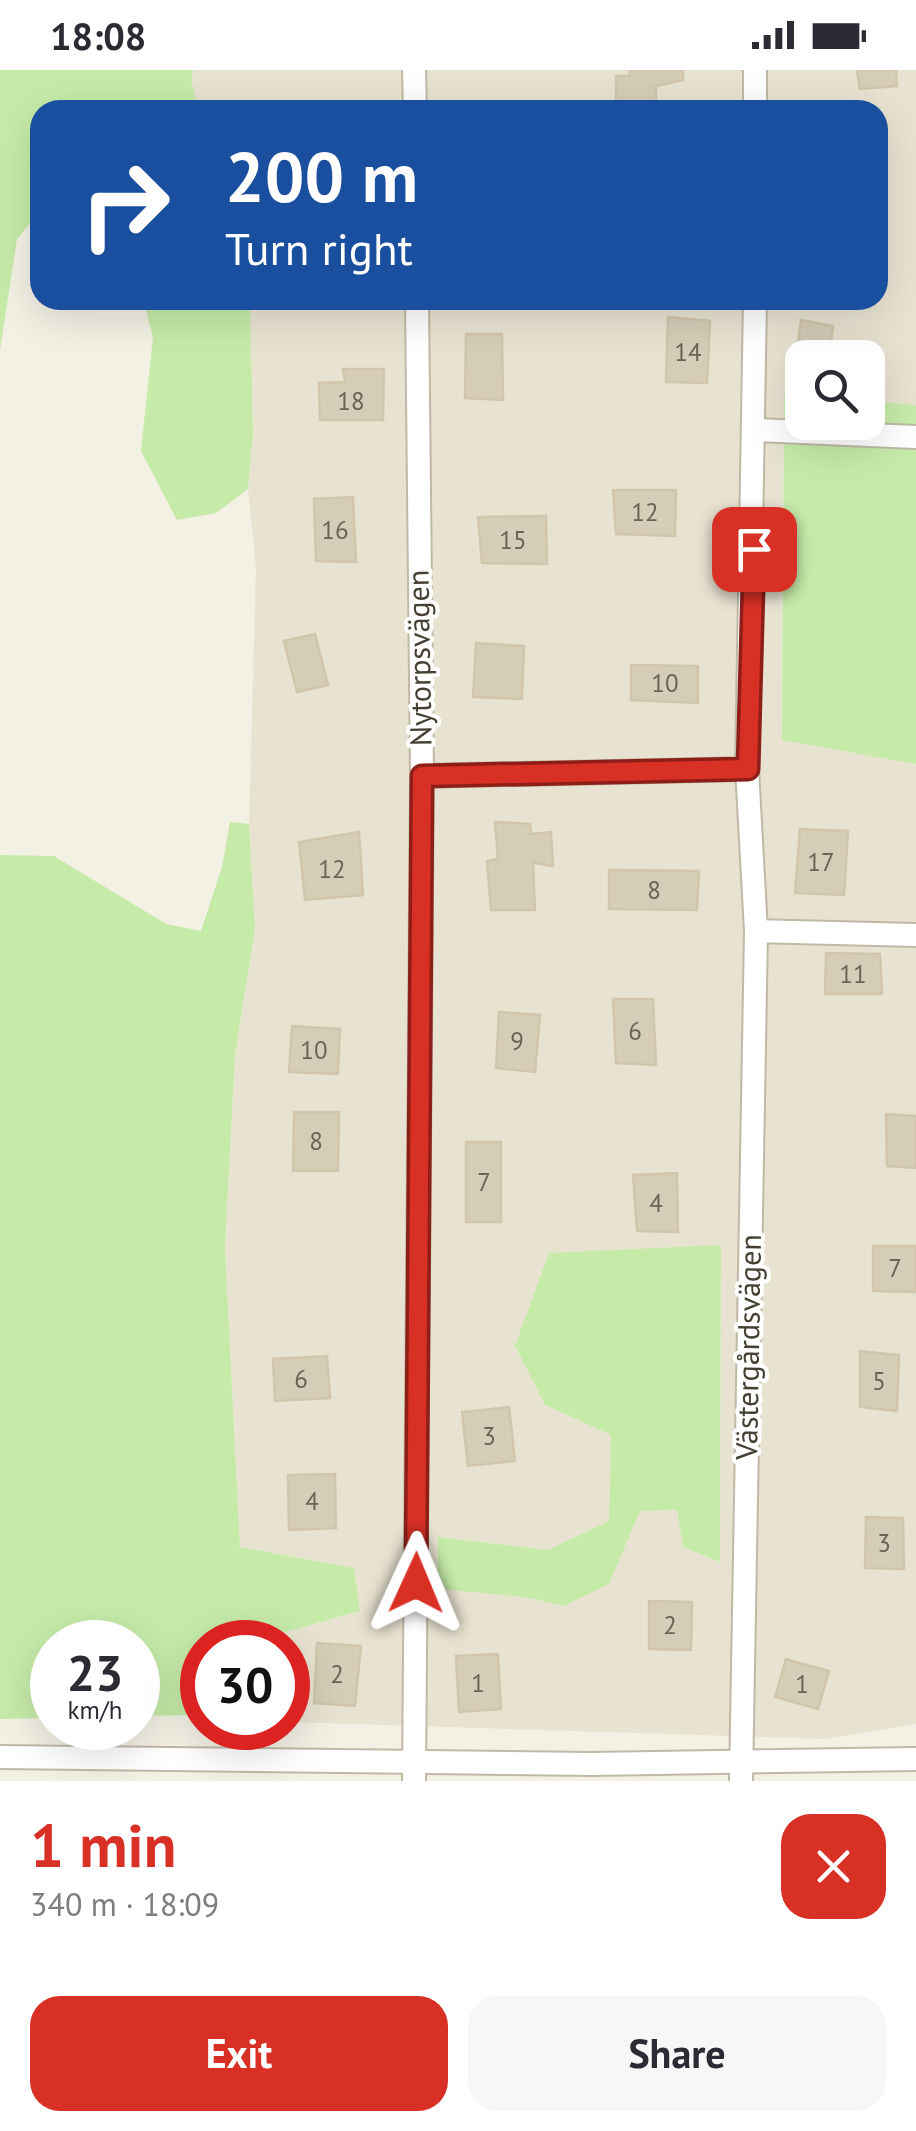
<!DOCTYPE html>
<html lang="en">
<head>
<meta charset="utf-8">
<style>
	:root { --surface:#fff; --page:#f7f7f7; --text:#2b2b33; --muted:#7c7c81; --accent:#d93025 }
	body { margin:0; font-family:"PT Sans",sans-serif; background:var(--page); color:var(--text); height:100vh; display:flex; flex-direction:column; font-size:38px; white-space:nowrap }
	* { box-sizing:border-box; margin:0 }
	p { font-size:32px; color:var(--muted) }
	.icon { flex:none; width:55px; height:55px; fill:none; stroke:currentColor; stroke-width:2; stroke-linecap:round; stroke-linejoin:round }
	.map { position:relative; height:1711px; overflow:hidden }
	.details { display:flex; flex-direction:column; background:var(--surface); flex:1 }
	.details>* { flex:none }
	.top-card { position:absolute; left:30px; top:30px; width:858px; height:210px; border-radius:30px; box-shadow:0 10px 40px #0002; background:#1a4fa0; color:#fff; overflow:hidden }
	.fabs { position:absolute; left:785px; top:270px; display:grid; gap:20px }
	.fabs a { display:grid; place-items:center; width:100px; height:100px; border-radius:20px; background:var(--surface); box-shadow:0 10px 40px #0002; font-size:50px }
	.speed { position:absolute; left:30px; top:1550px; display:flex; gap:20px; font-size:50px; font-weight:700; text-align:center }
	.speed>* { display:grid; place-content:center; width:130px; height:130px; border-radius:50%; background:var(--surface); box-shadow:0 10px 40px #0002; line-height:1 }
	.speed small { font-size:25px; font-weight:400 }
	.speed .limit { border:15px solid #d22; background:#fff; color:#111 }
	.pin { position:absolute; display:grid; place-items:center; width:85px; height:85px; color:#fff; margin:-42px; border-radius:20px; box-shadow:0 5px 15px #0006 }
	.me { position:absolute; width:110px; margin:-55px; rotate:1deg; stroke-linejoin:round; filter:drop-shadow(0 0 8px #0008) }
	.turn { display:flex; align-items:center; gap:35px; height:210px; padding:0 30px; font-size:45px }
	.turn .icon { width:130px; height:130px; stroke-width:2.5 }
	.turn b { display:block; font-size:70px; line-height:85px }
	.round { display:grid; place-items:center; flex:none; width:105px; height:105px; border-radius:30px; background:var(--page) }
	.headline { display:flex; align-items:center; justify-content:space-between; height:170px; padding:0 30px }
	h1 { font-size:60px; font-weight:600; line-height:75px; color:var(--accent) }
	.action { display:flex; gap:20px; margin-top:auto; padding:20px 30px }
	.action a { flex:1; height:115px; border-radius:30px; background:var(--accent); color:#fff; font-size:40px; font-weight:600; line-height:115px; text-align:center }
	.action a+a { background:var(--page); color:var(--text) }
	.status { display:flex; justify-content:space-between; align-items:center; height:70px; padding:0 50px; background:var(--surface); direction:ltr }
	.status svg { height:28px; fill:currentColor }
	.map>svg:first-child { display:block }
</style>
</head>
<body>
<div class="status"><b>18:08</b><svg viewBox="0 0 49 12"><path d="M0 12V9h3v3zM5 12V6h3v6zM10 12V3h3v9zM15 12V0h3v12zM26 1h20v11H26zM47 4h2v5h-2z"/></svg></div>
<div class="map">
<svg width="916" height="1711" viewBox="0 0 916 1711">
	<rect width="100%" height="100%" fill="#f3f0e4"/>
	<path fill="#e8e3d1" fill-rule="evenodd" d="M 194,0 L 916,0 L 916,335 L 868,331 L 868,288 L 802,288 L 802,326 L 784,325 L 782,669 L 916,694 L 916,1654 L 825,1669 L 288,1652 L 288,1572 L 271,1572 L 275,1565 L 360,1541 L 354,1498 L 240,1477 L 225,1178 L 235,985 L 255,859 L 249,754 L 256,498 L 248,419 L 253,363 L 250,230 L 878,230 L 878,40 L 199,40 L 191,10 ZM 721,1175 L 720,1492 L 683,1477 L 677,1440 L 640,1441 L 609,1513 L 564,1536 L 525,1527 L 438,1467 L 548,1480 L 609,1452 L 611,1365 L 545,1335 Z"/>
	<g fill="#c6eba9">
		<path d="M 0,0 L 194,0 L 191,10 L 199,40 L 40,40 L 40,141 L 17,169 L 0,280 Z"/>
		<path d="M 143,230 L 250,230 L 253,363 L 248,419 L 216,443 L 177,450 L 141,381 L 153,267 Z"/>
		<path d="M 784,324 L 802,326 L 802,352 L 868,352 L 868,331 L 916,335 L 916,694 L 782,670 Z"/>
		<path d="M 230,752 L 249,754 L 255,859 L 235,985 L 225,1178 L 240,1477 L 354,1498 L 360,1541 L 275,1565 L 271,1572 L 202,1572 L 202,1645 L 138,1646 L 138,1572 L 52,1572 L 52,1648 L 0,1649 L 0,785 L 54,786 L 166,854 L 201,861 L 222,797 Z"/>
		<path d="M 721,1175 L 720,1492 L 683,1477 L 677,1440 L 640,1441 L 609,1514 L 564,1536 L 525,1527 L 438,1519 L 438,1467 L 548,1480 L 609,1451 L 611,1365 L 545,1335 L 515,1276 L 549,1183 Z"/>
	</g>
	<g fill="#d6cdb8" stroke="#d1c6ab" stroke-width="2.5">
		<path d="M 630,0 L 683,0 L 683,10 L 656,16 L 656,40 L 616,40 L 616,6 L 630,6 Z"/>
		<path d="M 857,0 L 896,0 L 897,16 L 860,19 Z"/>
		<path d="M 668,247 L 710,251 L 707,313 L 666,312 Z"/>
		<path d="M 801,250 L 833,256 L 829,288 L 802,288 L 802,306 L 794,305 Z"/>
		<path d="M 466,264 L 502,264 L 503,330 L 465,328 Z"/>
		<path d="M 343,299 L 384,299 L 383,350 L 320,350 L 319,313 L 345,312 Z"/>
		<path d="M 613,420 L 676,420 L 675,466 L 616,464 Z"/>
		<path d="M 353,427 L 356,492 L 316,491 L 314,429 Z"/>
		<path d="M 546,446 L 547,494 L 482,493 L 478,447 Z"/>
		<path d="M 315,564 L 328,615 L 297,622 L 284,571 Z"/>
		<path d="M 476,573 L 524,576 L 522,629 L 473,627 Z"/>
		<path d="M 631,595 L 698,596 L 698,633 L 631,630 Z"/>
		<path d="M 495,752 L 530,754 L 531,764 L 551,762 L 553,796 L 533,793 L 535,840 L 491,840 L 487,791 L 498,789 Z"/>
		<path d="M 800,759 L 848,761 L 844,825 L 795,823 Z"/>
		<path d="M 359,762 L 363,825 L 305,830 L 299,772 Z"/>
		<path d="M 609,800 L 699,801 L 697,840 L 609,839 Z"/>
		<path d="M 826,883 L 880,884 L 882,924 L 825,924 Z"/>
		<path d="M 613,929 L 653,929 L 656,995 L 616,993 Z"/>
		<path d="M 499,942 L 540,945 L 535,1002 L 496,998 Z"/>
		<path d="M 292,956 L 340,959 L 338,1004 L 289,1002 Z"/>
		<path d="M 294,1042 L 339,1042 L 338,1101 L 293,1101 Z"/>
		<path d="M 886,1044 L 916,1046 L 916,1098 L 887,1096 Z"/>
		<rect x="466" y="1072" width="35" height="80"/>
		<path d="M 677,1103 L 678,1162 L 637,1161 L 633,1105 Z"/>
		<path d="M 873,1176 L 916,1176 L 916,1222 L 873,1221 Z"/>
		<path d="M 860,1281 L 899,1285 L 897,1341 L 860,1337 Z"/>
		<path d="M 327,1286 L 330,1328 L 275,1331 L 273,1289 Z"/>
		<path d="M 509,1337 L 515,1391 L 468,1396 L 462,1342 Z"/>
		<path d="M 335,1404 L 336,1458 L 289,1460 L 288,1405 Z"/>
		<path d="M 866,1447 L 903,1448 L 904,1499 L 865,1498 Z"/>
		<path d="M 649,1531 L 692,1532 L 691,1580 L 649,1579 Z"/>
		<path d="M 317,1573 L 361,1576 L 355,1636 L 314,1633 Z"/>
		<path d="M 498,1584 L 501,1639 L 459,1642 L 456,1586 Z"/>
		<path d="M 786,1589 L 829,1601 L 818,1639 L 775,1627 Z"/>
	</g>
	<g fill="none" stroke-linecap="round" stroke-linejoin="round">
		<g stroke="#bfb9a6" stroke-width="26">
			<g id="street">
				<path d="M 414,0 L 415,40"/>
				<path d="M 755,0 L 755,40"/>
				<path d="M 755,360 L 916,367"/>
				<path d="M 422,706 L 747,699"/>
				<path d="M 756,861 L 916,865"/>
				<path d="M 0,1687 L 591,1694 L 916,1689"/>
				<path d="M 414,1711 L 422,706 L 417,230"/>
				<path d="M 741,1711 L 756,861 L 747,699 L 755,230"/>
			</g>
		</g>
		<use href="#street" stroke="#fff" stroke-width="22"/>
	</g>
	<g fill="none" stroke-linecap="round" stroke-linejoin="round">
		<g stroke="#8d1f18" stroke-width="25">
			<path id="route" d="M 416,1513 L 422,706 L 748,699 L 754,479"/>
		</g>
		<use href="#route" stroke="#d93025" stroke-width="18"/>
	</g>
	<g text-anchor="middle" stroke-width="8" stroke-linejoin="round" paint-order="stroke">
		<g font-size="25" fill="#6a6354">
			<text x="688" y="291">14</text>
			<text x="351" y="340">18</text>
			<text x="645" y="451">12</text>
			<text x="335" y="469">16</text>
			<text x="513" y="479">15</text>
			<text x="665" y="622">10</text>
			<text x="821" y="801">17</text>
			<text x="332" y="808">12</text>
			<text x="654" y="829">8</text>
			<text x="853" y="913">11</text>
			<text x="635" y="970">6</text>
			<text x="517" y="980">9</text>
			<text x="314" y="989">10</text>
			<text x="316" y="1080">8</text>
			<text x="484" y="1121">7</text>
			<text x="656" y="1142">4</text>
			<text x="895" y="1207">7</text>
			<text x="301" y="1318">6</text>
			<text x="879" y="1320">5</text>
			<text x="489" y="1375">3</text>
			<text x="312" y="1440">4</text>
			<text x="884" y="1482">3</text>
			<text x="670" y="1564">2</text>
			<text x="337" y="1613">2</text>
			<text x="478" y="1622">1</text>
			<text x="802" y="1623">1</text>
		</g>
		<g font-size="30" fill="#464033" stroke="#fff">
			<text transform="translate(420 588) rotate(-91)" y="10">Nytorpsvägen</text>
			<text transform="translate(749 1277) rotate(-89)" y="10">Västergårdsvägen</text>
		</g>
	</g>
</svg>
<div class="fabs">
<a><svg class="icon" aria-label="search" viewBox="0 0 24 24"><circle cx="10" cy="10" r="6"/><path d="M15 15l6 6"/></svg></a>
</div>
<div class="speed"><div>23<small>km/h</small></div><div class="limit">30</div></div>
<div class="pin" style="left:754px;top:479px;background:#d93025"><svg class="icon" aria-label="arrive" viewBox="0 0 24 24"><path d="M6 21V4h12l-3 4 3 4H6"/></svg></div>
<svg class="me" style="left:416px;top:1513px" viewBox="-20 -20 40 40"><path d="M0-17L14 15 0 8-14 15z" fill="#d93025" stroke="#fff" stroke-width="4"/></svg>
<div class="top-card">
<div class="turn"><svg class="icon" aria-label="right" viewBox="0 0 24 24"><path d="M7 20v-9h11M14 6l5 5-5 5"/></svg><div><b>200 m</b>Turn right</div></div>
</div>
</div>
<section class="details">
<div class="headline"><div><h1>1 min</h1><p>340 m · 18:09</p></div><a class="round" style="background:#d93025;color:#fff"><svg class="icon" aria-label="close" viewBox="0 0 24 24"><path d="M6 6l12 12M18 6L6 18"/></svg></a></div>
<div class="action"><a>Exit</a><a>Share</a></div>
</section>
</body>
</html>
